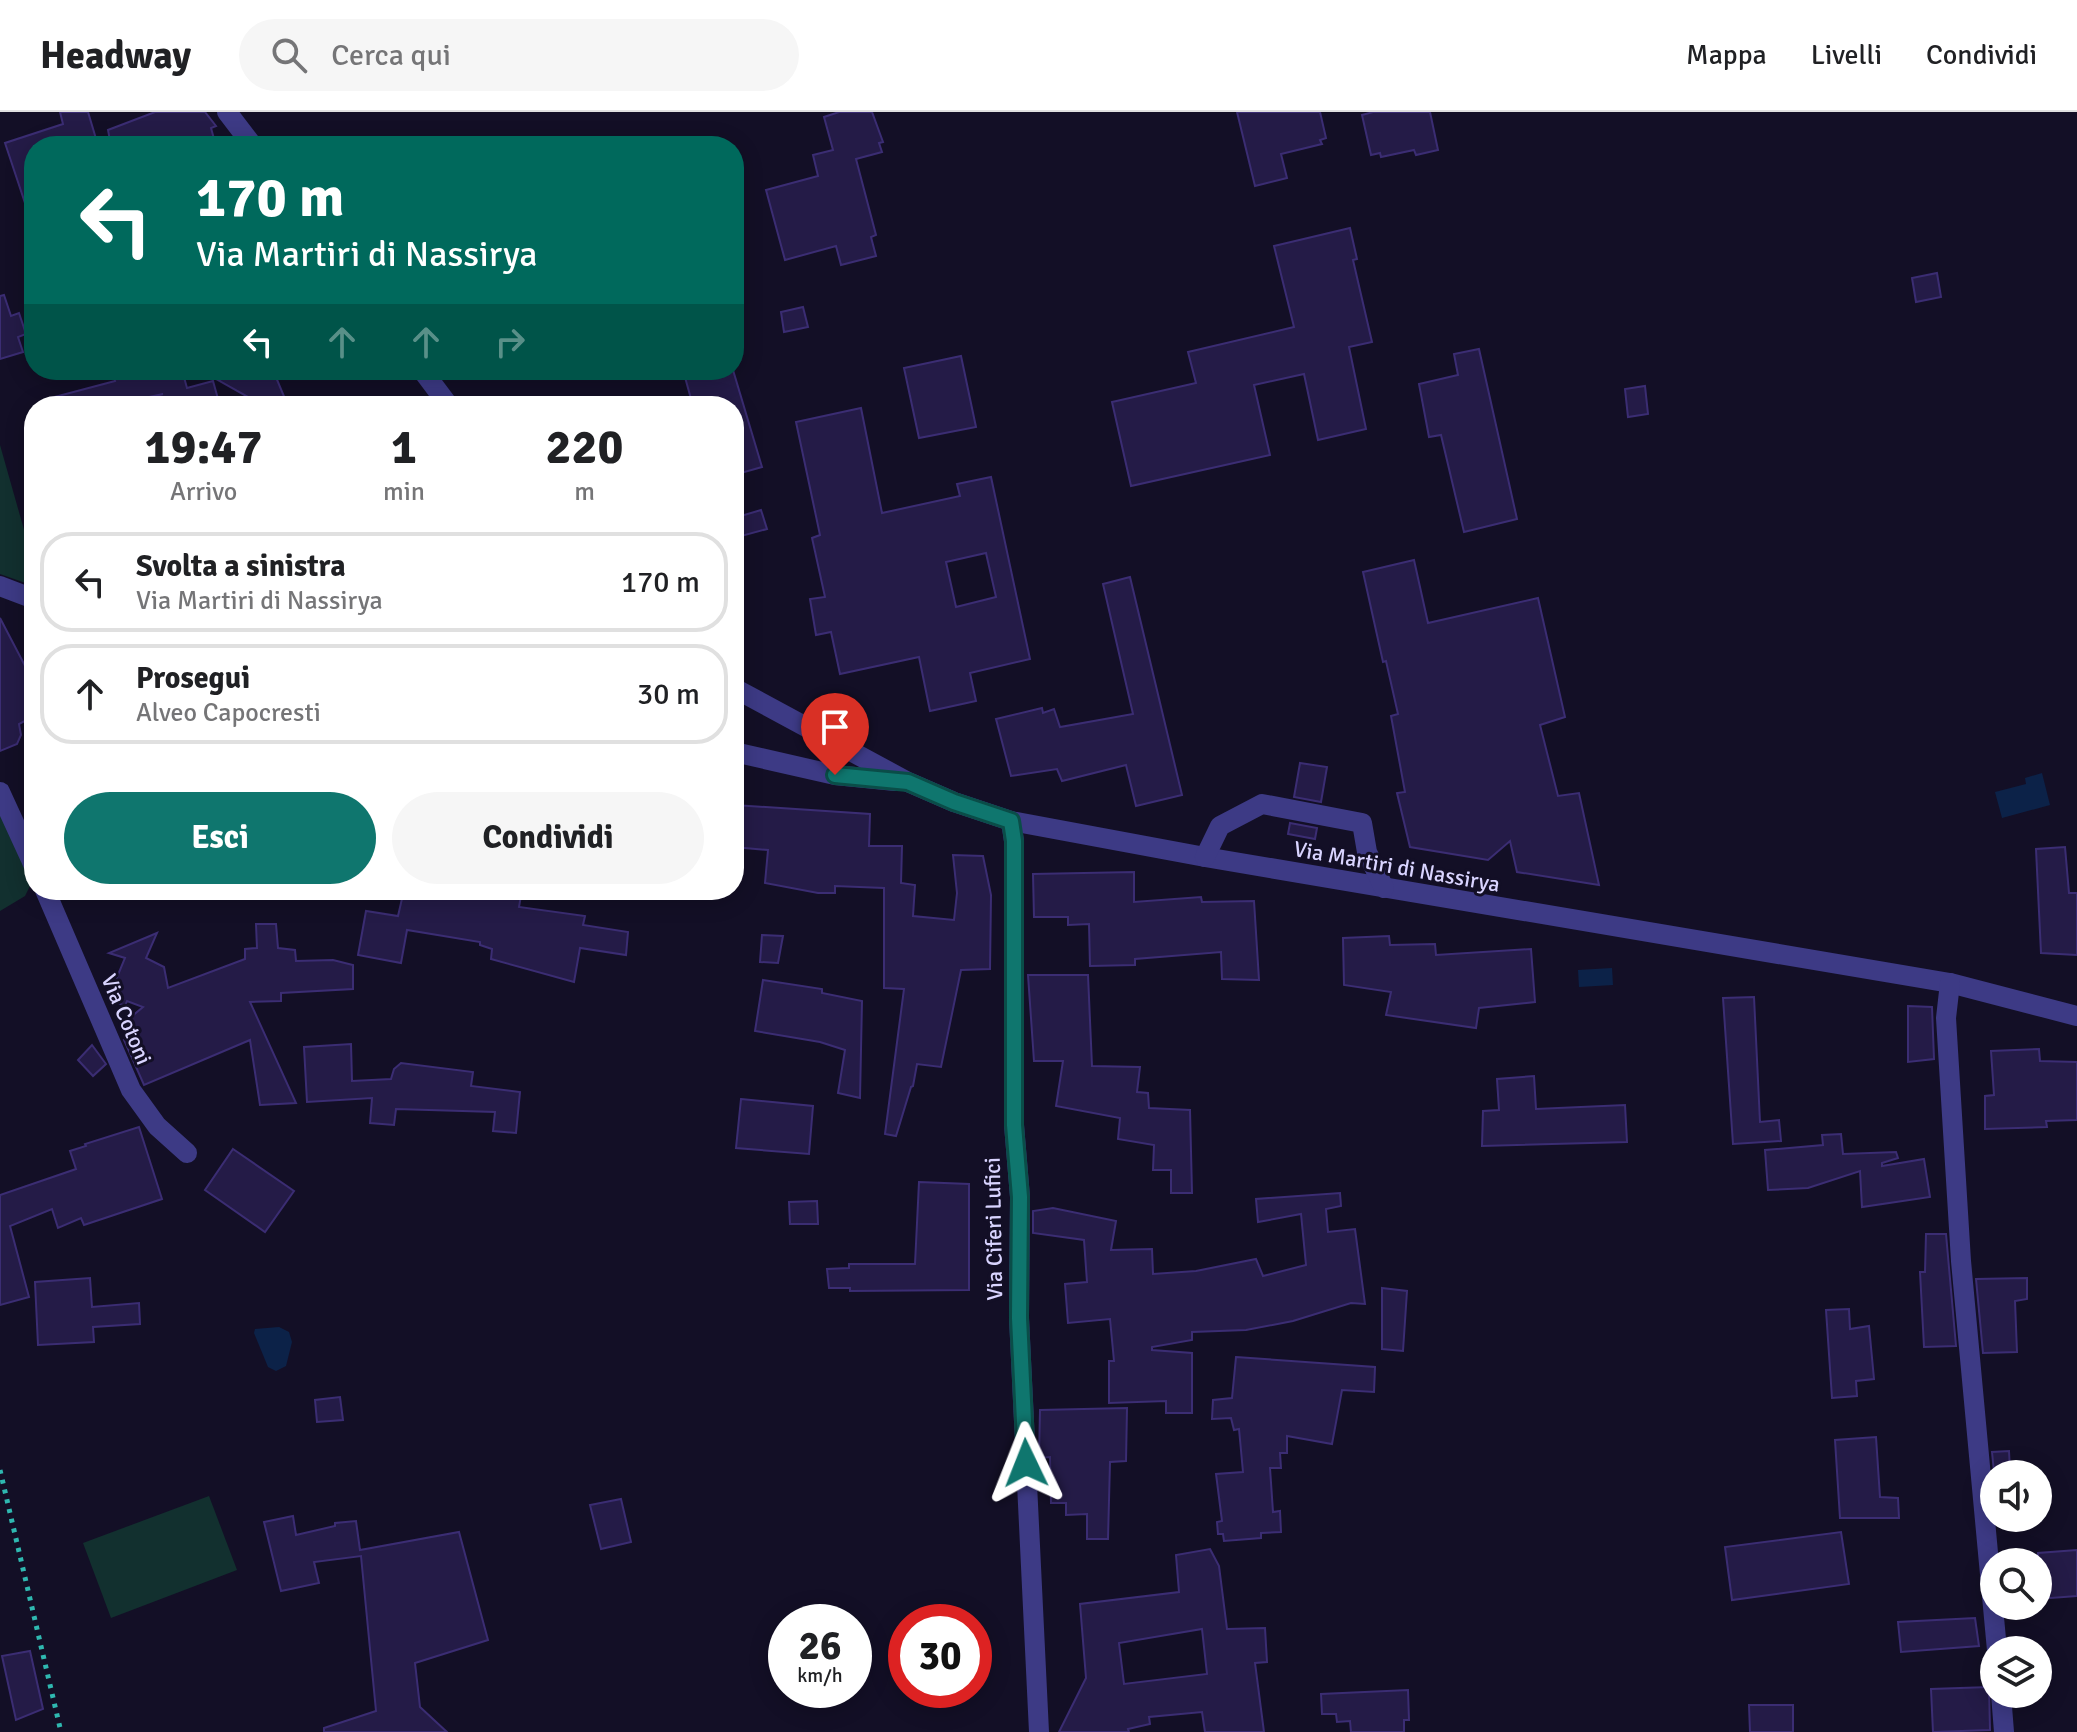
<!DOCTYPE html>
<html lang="it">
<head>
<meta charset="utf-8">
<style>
	:root { --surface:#fff; --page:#f6f6f6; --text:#202124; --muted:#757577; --line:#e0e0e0; --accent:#0f766e }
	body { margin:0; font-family:Signika,sans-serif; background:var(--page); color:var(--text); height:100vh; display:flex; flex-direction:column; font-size:30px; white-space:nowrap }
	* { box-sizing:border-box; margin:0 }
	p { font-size:26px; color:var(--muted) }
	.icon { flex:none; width:44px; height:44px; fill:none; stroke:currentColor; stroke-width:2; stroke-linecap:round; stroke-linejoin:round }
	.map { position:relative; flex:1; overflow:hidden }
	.drawer { position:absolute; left:24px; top:284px; width:720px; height:504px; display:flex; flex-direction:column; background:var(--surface); border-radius:32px; box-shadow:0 4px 20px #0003 }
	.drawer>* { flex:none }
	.banner { position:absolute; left:24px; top:24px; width:720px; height:244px; border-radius:32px; box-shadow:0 4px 20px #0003; background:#00695c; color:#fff; overflow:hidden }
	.tools { position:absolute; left:1980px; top:1348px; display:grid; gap:16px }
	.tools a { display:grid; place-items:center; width:72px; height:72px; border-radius:50%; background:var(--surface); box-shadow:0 4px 20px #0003; font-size:40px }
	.speed { position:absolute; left:768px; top:1492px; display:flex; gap:16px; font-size:40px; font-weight:700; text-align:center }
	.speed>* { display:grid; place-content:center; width:104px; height:104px; border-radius:50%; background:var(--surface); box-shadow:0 4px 20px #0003; line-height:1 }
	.speed small { font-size:20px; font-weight:400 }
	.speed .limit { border:12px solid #d22; background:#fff; color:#111 }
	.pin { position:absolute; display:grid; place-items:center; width:68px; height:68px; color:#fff; margin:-82px -34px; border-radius:50% 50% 50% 0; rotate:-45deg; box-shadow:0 0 8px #0007 }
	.pin .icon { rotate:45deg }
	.me { position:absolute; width:88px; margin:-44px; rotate:358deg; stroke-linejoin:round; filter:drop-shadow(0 0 6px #0008) }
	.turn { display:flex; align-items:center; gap:28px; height:168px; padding:0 40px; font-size:36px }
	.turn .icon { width:104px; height:104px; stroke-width:2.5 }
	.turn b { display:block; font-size:56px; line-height:68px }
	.lanes { display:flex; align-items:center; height:76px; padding:0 40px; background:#0003; justify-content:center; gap:40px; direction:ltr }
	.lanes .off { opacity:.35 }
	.eta { display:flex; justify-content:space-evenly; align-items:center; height:136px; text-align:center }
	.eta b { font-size:48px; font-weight:700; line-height:56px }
	.primary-button { display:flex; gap:16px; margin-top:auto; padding:16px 40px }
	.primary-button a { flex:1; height:92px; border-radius:48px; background:var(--accent); color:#fff; font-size:32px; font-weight:700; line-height:92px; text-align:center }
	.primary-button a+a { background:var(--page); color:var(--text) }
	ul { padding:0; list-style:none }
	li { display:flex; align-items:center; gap:24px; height:100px; margin:0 16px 12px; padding:0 24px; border:4px solid var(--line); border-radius:32px }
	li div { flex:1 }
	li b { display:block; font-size:30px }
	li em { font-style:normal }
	header { display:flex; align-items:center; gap:48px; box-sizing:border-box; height:112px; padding:0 40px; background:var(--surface); border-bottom:2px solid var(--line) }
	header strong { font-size:38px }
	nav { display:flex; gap:44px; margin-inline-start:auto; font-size:28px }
	.search { width:560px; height:72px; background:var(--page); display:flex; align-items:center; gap:20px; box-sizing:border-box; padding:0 28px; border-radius:44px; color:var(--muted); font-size:30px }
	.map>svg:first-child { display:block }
</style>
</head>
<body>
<header>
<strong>Headway</strong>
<div class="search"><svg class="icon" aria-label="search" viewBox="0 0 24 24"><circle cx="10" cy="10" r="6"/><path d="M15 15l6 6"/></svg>Cerca qui</div>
<nav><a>Mappa</a><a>Livelli</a><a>Condividi</a></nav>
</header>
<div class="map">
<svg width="2077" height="1620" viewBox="0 0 2077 1620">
	<rect width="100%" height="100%" fill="#130f26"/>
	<g fill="#12302f">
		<path d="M 0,333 L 34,453 L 34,474 L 0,462 Z"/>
		<path d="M 0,698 L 32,770 L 25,784 L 0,799 Z"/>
		<path d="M 209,1384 L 237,1458 L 111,1506 L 83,1431 Z"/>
	</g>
	<g fill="#0c2248">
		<path d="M 2042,661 L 2050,693 L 2002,706 L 1995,680 L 2026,672 L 2025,666 Z"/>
		<path d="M 1612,856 L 1613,873 L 1579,875 L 1578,858 Z"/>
		<path d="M 279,1215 L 289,1220 L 292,1230 L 286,1254 L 276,1259 L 268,1255 L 254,1221 L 255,1217 Z"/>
	</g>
	<g fill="#241b47" stroke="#3b2d73" stroke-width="2" fill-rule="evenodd">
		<path d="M 60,0 L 88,0 L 97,30 L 83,34 L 34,34 L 34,105 L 30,106 L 5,31 L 63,12 Z"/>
		<path d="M 155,0 L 205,0 L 216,14 L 211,16 L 216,34 L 111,34 L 108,18 Z"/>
		<path d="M 839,0 L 872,0 L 883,30 L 879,31 L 882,40 L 856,47 L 876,123 L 871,125 L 876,144 L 841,153 L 836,134 L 785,148 L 766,78 L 818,64 L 813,43 L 833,38 L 824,5 Z"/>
		<path d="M 1237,0 L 1320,0 L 1326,26 L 1320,28 L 1322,32 L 1281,42 L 1287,66 L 1255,74 Z"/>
		<path d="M 1373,0 L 1430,0 L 1438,38 L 1416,43 L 1414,38 L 1381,45 L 1380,41 L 1371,43 L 1362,3 Z"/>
		<path d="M 1350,116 L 1357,147 L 1353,148 L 1372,230 L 1349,235 L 1366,317 L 1318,328 L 1304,262 L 1254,273 L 1270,343 L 1131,374 L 1112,290 L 1196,271 L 1188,240 L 1294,215 L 1274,134 Z"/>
		<path d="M 1937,161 L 1941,185 L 1916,190 L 1912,166 Z"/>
		<path d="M 4,183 L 11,204 L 19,201 L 26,222 L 18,225 L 23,240 L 0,247 L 0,184 Z"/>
		<path d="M 803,195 L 808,215 L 784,220 L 781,200 Z"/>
		<path d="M 1479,237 L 1517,407 L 1464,420 L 1441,323 L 1429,325 L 1419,272 L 1458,263 L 1454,242 Z"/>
		<path d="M 961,244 L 976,315 L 919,326 L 904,256 Z"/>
		<path d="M 112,258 L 182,258 L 187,276 L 213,269 L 220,294 L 146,294 L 145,287 L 163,282 L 107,294 L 48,294 L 47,287 L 115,269 Z"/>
		<path d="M 230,258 L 273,258 L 288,294 L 264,294 L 218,268 L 232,264 Z"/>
		<path d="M 683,258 L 733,258 L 762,355 L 734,363 L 734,294 L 693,294 Z"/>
		<path d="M 1645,274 L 1648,302 L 1628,305 L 1625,277 Z"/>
		<path d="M 861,296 L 882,401 L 960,384 L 957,372 L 991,365 L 1030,547 L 970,561 L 976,589 L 930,599 L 919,545 L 840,562 L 831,520 L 816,523 L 810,487 L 825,485 L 812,426 L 820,423 L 796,310 ZM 986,441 L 996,485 L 956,495 L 946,450 Z"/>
		<path d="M 761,398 L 767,417 L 734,426 L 734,406 Z"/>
		<path d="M 1414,448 L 1428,511 L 1538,486 L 1565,605 L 1540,613 L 1558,684 L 1579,681 L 1599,773 L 1517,760 L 1510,729 L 1488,748 L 1410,735 L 1397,681 L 1405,680 L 1391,604 L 1398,602 L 1386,549 L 1383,550 L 1363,460 Z"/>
		<path d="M 1130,465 L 1182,683 L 1136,694 L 1126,653 L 1062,669 L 1057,657 L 1011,664 L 996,607 L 1042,596 L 1043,601 L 1054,597 L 1060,615 L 1133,602 L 1103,472 Z"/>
		<path d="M 0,506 L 34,571 L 34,604 L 19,612 L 21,623 L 17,632 L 0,639 Z"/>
		<path d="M 1300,651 L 1327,655 L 1321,690 L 1294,685 Z"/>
		<path d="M 734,693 L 870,702 L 869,734 L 902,734 L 901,771 L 915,773 L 913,804 L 954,808 L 957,781 L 953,743 L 983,744 L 991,783 L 990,857 L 961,858 L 941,955 L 917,952 L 913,974 L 911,975 L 896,1024 L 885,1022 L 904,877 L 884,876 L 884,776 L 835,774 L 835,781 L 818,781 L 765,771 L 768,738 L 734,735 Z"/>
		<path d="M 1290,711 L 1317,716 L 1315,727 L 1288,722 Z"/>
		<path d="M 2065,735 L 2069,781 L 2077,781 L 2077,843 L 2041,841 L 2036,737 Z"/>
		<path d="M 1134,760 L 1134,790 L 1201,785 L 1202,790 L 1254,789 L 1259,868 L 1222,867 L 1221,840 L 1135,847 L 1135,853 L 1090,854 L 1089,812 L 1068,813 L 1068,805 L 1034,805 L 1033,762 Z"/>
		<path d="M 404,778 L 522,778 L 519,795 L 585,804 L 583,813 L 628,820 L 626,843 L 580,836 L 574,870 L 491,847 L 492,837 L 480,833 L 480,830 L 407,818 L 401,851 L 358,843 L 366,799 L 398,804 Z"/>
		<path d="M 256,812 L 276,812 L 278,836 L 295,838 L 296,849 L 333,848 L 353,853 L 353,877 L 281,881 L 281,889 L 250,890 L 296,991 L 260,993 L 250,928 L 144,973 L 124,928 L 129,925 L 125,910 L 143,895 L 127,889 L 125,894 L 108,887 L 125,846 L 109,841 L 157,821 L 146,846 L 164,855 L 168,876 L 245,847 L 245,837 L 257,836 Z"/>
		<path d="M 762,823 L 783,824 L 778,851 L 760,850 Z"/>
		<path d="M 1389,824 L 1390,833 L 1435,832 L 1436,843 L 1531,837 L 1535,890 L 1479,896 L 1476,916 L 1386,903 L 1391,880 L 1344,873 L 1343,826 Z"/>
		<path d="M 1028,863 L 1088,863 L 1092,954 L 1140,955 L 1137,980 L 1148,981 L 1149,996 L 1190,998 L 1192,1081 L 1171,1081 L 1171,1058 L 1153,1058 L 1154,1033 L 1118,1027 L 1120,1006 L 1056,994 L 1063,949 L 1034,949 Z"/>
		<path d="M 763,868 L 822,877 L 822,881 L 862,889 L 860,986 L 838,981 L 845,938 L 820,930 L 755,919 Z"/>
		<path d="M 1754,885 L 1760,1010 L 1779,1008 L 1781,1029 L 1733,1032 L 1723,886 Z"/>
		<path d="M 1908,894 L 1932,895 L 1934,947 L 1908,950 Z"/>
		<path d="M 351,932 L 352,969 L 391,967 L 394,957 L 401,951 L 473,960 L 471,974 L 520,980 L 516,1021 L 493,1019 L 495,1000 L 396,997 L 394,1013 L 370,1011 L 372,986 L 307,990 L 304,935 Z"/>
		<path d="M 92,933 L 106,952 L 93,964 L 78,948 Z"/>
		<path d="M 2039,937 L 2040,949 L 2077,950 L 2077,1008 L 2046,1009 L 2047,1015 L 1985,1017 L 1985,984 L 1994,983 L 1991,939 Z"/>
		<path d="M 1534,964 L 1536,997 L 1625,993 L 1627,1030 L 1482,1034 L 1483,999 L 1499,998 L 1497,967 Z"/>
		<path d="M 741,987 L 813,994 L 809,1042 L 736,1036 Z"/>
		<path d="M 139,1015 L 162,1087 L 84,1113 L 81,1106 L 58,1116 L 52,1097 L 10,1114 L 29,1185 L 0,1193 L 0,1083 L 76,1057 L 70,1039 L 86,1034 L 85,1032 Z"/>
		<path d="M 1841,1022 L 1843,1042 L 1896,1040 L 1898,1046 L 1882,1051 L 1882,1054 L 1924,1047 L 1930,1085 L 1862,1095 L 1860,1059 L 1808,1076 L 1768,1078 L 1765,1038 L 1823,1033 L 1822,1023 Z"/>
		<path d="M 233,1037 L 294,1079 L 265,1120 L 205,1078 Z"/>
		<path d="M 919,1070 L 969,1072 L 969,1178 L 850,1179 L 850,1176 L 829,1176 L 827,1157 L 849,1156 L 849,1152 L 915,1152 Z"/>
		<path d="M 1340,1081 L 1341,1094 L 1326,1097 L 1328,1120 L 1355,1117 L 1365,1192 L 1351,1191 L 1293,1209 L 1246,1218 L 1192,1220 L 1192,1228 L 1152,1235 L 1152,1238 L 1192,1241 L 1192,1301 L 1166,1301 L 1166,1289 L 1109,1291 L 1109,1249 L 1114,1249 L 1110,1207 L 1068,1211 L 1065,1172 L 1087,1170 L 1084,1128 L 1033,1121 L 1033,1099 L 1053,1096 L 1116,1109 L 1111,1138 L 1152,1137 L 1153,1162 L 1196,1159 L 1256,1147 L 1263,1164 L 1306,1153 L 1301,1102 L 1258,1110 L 1256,1087 Z"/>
		<path d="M 817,1089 L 818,1112 L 790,1112 L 789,1090 Z"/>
		<path d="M 1926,1122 L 1946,1122 L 1956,1234 L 1924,1235 L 1920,1160 L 1925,1160 Z"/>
		<path d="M 90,1166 L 92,1195 L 139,1191 L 140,1212 L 93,1215 L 94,1230 L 38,1233 L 35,1170 Z"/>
		<path d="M 2027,1166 L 2027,1187 L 2015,1189 L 2017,1240 L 1983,1241 L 1976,1167 Z"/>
		<path d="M 1382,1176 L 1407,1179 L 1403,1239 L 1382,1237 Z"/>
		<path d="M 1849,1197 L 1850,1217 L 1869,1214 L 1874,1267 L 1856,1269 L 1857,1284 L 1832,1286 L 1826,1198 Z"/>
		<path d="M 1236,1245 L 1375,1255 L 1374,1280 L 1342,1278 L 1332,1332 L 1287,1324 L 1287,1341 L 1280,1341 L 1281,1356 L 1270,1356 L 1273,1400 L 1280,1399 L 1281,1420 L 1261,1421 L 1261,1426 L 1224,1429 L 1223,1422 L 1218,1422 L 1217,1410 L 1222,1409 L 1216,1362 L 1243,1360 L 1239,1317 L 1234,1318 L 1231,1306 L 1212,1307 L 1213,1288 L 1232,1286 Z"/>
		<path d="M 340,1285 L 343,1308 L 317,1310 L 315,1288 Z"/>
		<path d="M 1127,1296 L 1126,1349 L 1110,1350 L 1108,1427 L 1087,1427 L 1087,1402 L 1066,1403 L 1066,1391 L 1051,1391 L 1050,1345 L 1039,1346 L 1040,1298 Z"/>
		<path d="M 1876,1325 L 1880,1385 L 1898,1386 L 1899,1406 L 1840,1406 L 1835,1328 Z"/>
		<path d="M 2009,1339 L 2010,1359 L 1994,1360 L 1992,1340 Z"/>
		<path d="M 621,1387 L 631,1430 L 601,1437 L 590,1393 Z"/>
		<path d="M 293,1404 L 296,1423 L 335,1414 L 335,1411 L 356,1409 L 360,1438 L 459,1420 L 488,1528 L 415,1551 L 420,1595 L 447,1620 L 324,1620 L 324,1616 L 376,1599 L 361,1444 L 314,1450 L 319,1471 L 281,1479 L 264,1410 Z"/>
		<path d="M 1841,1420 L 1849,1472 L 1732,1488 L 1725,1435 Z"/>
		<path d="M 1210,1437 L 1219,1454 L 1227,1517 L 1265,1516 L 1267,1550 L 1255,1551 L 1264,1620 L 1205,1620 L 1202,1600 L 1149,1605 L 1150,1612 L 1128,1617 L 1129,1620 L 1059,1620 L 1086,1566 L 1080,1492 L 1179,1480 L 1176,1443 ZM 1202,1517 L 1207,1562 L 1124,1572 L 1119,1531 Z"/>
		<path d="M 2077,1438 L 2077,1484 L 2038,1487 L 2038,1441 Z"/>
		<path d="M 1975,1506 L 1979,1534 L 1901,1540 L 1898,1510 Z"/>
		<path d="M 30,1539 L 43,1597 L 16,1608 L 2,1544 Z"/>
		<path d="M 1989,1575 L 1990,1618 L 1933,1620 L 1931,1577 Z"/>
		<path d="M 1408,1578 L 1409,1608 L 1404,1608 L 1404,1620 L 1351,1620 L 1350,1609 L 1337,1610 L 1336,1602 L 1322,1602 L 1321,1582 Z"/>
		<path d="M 1749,1593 L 1793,1593 L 1793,1620 L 1750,1620 Z"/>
	</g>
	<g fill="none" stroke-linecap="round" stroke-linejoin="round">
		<path stroke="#2fb8b0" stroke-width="5" stroke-dasharray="4 6" stroke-linecap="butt" d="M 0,1358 L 61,1620"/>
		<g stroke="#3d3a85" stroke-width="20">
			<path d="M 227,0 L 253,34"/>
			<path d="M 422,258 L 449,294"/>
			<path d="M 0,474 L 34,487"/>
			<path d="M 734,576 L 908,670 L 954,690 L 1011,709 L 1205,745 L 1950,871 L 2077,904"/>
			<path d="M 734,640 L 835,663 L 895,669"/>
			<path d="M 0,680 L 34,754"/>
			<path d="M 1011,709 L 1014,729 L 1014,1013 L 1020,1085 L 1019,1206 L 1039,1620"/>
			<path d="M 1205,745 L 1220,714 L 1262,692 L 1362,711 L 1367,740 L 1384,776"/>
			<path d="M 45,778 L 131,978 L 157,1014 L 187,1041"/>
			<path d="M 1950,871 L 1946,906 L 1961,1149 L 1997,1538"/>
			<path d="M 2001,1582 L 2004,1620"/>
		</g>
	</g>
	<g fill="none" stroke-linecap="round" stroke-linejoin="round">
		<g stroke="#0a4d48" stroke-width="20">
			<path id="route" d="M 835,663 L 908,670 L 954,690 L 1011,709 L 1014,729 L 1014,1013 L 1020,1085 L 1019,1206 L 1026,1351"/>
		</g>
		<use href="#route" stroke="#0f766e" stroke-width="14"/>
	</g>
	<g text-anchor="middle" stroke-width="6" stroke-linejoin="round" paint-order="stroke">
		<g font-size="22" fill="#d9d4ff" stroke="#130f26">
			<text transform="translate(1397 754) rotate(10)" y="8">Via Martiri di Nassirya</text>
			<text transform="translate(127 907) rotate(67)" y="8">Via Cotoni</text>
			<text transform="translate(993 1117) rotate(-91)" y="8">Via Ciferi Lufici</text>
		</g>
	</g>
</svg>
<div class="tools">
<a><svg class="icon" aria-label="sound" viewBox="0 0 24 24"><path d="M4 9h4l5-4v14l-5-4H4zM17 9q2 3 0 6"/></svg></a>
<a><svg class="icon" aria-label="search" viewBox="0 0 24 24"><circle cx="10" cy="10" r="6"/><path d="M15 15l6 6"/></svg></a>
<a><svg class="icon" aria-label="layers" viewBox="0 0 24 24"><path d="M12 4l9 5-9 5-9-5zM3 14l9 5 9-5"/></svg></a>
</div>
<div class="speed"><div>26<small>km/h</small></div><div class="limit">30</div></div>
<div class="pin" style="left:835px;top:663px;background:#d93025"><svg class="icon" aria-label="arrive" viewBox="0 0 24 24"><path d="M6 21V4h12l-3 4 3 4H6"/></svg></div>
<svg class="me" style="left:1026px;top:1351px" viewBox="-20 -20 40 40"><path d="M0-17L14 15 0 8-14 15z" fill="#0f766e" stroke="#fff" stroke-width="4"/></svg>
<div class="banner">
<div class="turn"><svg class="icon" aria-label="left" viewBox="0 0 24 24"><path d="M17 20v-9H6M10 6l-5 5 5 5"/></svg><div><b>170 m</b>Via Martiri di Nassirya</div></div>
<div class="lanes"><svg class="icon" aria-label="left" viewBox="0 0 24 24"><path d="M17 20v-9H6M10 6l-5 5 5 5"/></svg><svg class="icon off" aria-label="ahead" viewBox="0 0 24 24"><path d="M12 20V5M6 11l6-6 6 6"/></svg><svg class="icon off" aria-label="ahead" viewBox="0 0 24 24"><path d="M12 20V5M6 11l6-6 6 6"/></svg><svg class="icon off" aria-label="right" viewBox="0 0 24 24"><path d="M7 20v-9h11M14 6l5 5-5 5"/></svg></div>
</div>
<section class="drawer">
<div class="eta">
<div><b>19:47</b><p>Arrivo</p></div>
<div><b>1</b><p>min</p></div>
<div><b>220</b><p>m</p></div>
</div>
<ul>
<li><svg class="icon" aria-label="left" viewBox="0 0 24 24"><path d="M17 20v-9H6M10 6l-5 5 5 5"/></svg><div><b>Svolta a sinistra</b><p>Via Martiri di Nassirya</p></div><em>170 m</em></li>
<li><svg class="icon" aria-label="ahead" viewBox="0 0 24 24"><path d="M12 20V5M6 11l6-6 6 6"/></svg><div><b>Prosegui</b><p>Alveo Capocresti</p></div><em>30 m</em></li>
</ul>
<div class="primary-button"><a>Esci</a><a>Condividi</a></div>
</section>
</div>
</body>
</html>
